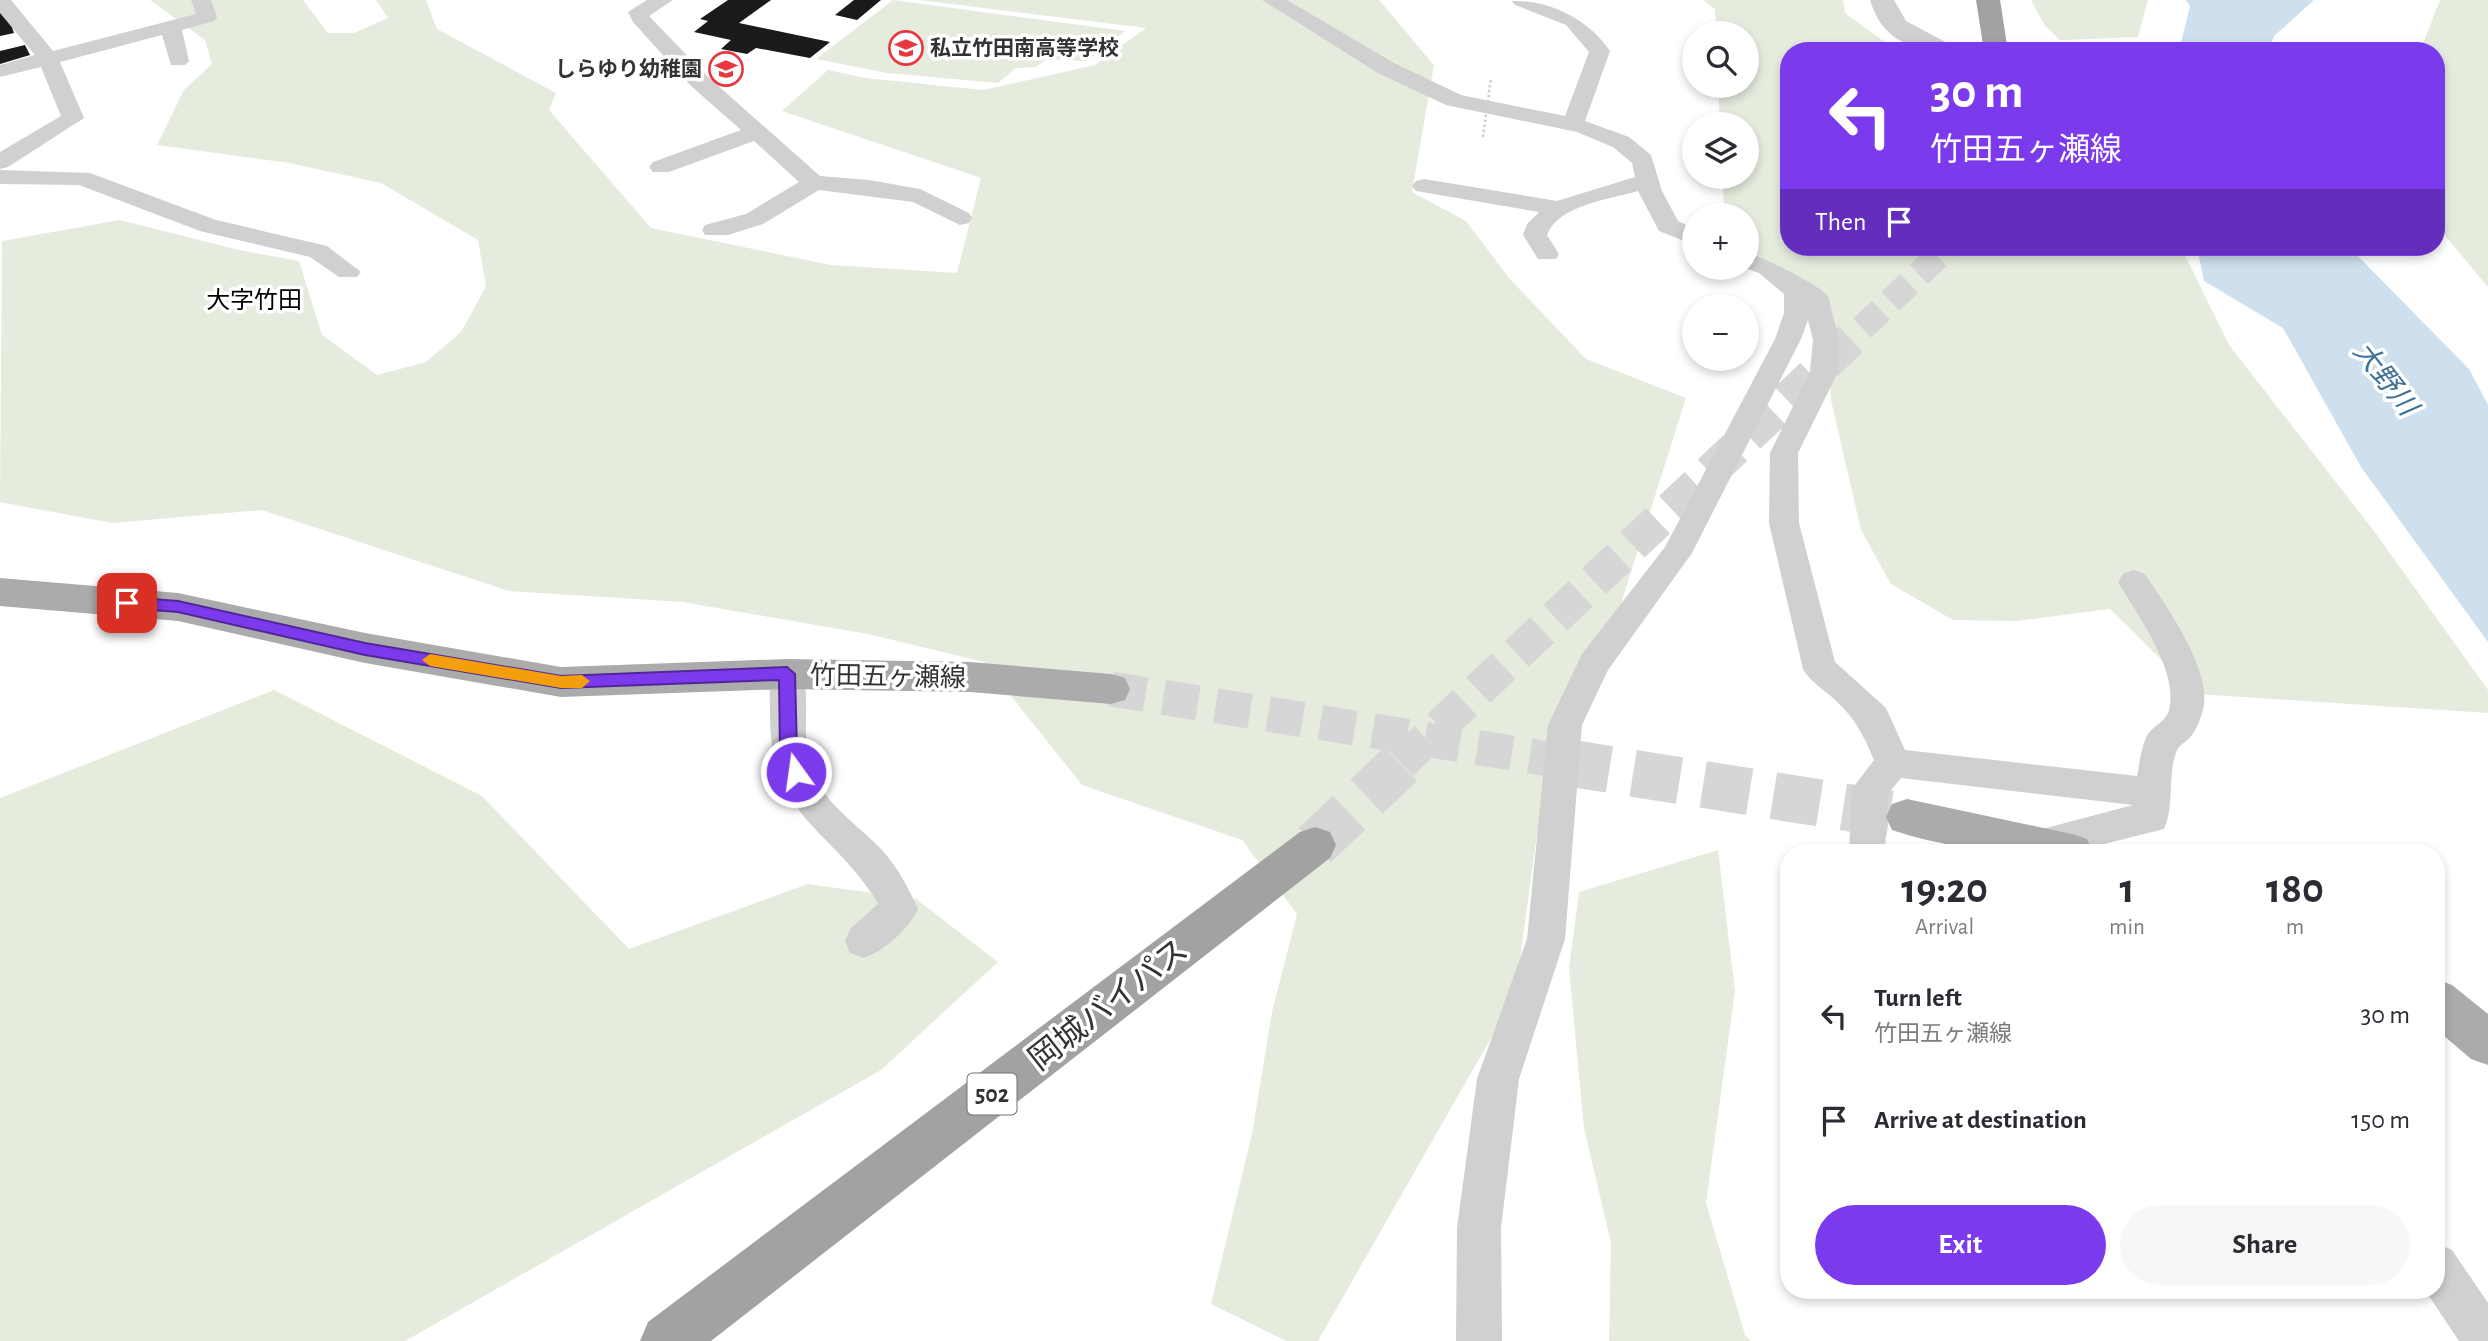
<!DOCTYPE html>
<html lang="en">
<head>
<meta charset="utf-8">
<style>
	:root { --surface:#fff; --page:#f7f7f7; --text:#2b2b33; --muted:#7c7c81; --accent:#7c3aed }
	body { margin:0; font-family:"Alegreya Sans","Noto Sans JP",sans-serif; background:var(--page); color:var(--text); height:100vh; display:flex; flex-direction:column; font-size:26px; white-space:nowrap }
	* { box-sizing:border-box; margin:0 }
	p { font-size:23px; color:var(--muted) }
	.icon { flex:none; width:38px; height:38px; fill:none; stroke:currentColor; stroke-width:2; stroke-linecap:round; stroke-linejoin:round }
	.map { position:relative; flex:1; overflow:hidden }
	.panel { position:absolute; left:1780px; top:844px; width:665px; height:455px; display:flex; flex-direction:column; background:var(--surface); border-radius:28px; box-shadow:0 4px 10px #0003 }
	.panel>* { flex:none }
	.top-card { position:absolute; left:1780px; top:42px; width:665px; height:214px; border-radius:28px; box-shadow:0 4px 10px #0003; background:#7c3aed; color:#fff; overflow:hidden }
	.tools { position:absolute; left:1682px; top:21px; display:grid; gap:14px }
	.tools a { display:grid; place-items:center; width:77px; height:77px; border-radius:50%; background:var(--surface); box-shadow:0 4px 10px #0003; font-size:35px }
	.pin { position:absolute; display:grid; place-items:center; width:60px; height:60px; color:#fff; margin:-30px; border-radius:14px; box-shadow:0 4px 10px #0006 }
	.me { position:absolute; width:77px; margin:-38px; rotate:346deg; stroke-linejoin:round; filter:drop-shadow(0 0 5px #0008) }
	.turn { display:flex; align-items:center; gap:24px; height:147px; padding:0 35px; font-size:32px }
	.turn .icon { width:91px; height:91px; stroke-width:2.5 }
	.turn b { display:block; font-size:49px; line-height:60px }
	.then { display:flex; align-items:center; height:66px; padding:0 35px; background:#0003; gap:14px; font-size:26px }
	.eta { display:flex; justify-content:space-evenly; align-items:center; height:119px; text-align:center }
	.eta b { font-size:42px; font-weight:600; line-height:49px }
	.primary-button { display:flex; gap:14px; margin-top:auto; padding:14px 35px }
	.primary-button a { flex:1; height:80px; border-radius:42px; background:var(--accent); color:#fff; font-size:28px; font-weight:600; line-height:80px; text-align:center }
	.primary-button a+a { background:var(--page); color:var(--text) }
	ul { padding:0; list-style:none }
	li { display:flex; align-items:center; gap:21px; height:105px; padding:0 35px }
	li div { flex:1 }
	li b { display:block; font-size:26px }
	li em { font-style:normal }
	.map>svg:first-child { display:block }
</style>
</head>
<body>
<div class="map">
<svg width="2488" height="1341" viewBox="0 0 2488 1341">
	<rect width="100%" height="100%" fill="#fff"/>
	<g fill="#e5ecde">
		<path d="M 150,0 L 303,0 L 328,33 L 354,33 L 388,18 L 376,0 L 426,0 L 437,29 L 556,93 L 549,110 L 651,228 L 831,265 L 957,273 L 981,178 L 782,111 L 828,70 L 865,78 L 983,90 L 1095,65 L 1146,28 L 919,0 L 1379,0 L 1434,65 L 1412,192 L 1466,221 L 1509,278 L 1586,359 L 1686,398 L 1594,689 L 1537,834 L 1515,996 L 1318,1341 L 1286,1341 L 1211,1304 L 1252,1134 L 1272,1012 L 1297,914 L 1242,840 L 1082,785 L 984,662 L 868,634 L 682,602 L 509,591 L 262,510 L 112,523 L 0,502 L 2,241 L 120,220 L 239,250 L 299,261 L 322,335 L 377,375 L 426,362 L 461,332 L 486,286 L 478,240 L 381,183 L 289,163 L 157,145 L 184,90 L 212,64 L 205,40 Z"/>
		<path d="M 893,0 L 1125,31 L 1087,61 L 1047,59 L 1036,67 L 1016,68 L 998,83 L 887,73 L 816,59 Z"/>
		<path d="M 1703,0 L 1843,0 L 1845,13 L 1897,51 L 1788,51 L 1788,247 L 2181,247 L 2229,345 L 2374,531 L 2488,690 L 2488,713 L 2196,694 L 2110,609 L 2016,621 L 1953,620 L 1891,584 L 1861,530 L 1831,400 L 1827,296 L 1747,249 L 1746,215 L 1724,215 L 1723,177 L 1746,177 L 1746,124 L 1720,124 L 1718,86 L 1746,86 L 1746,33 L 1716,33 L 1715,9 Z"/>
		<path d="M 2031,0 L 2148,0 L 2138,37 L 2060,40 L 2045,26 Z"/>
		<path d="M 2440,0 L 2488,0 L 2488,287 L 2436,225 L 2436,51 L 2420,51 Z"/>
		<path d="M 274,690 L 482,796 L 629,949 L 808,884 L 916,899 L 998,962 L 881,1070 L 405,1341 L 0,1341 L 0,798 Z"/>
		<path d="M 1718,850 L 1735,991 L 1706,1203 L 1745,1335 L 1751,1341 L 1609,1341 L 1611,1243 L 1584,1128 L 1569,968 L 1579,892 Z"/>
	</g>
	<g fill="#cee0ee">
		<path d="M 2186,0 L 2313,0 L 2313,1 L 2274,36 L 2268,51 L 2179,51 L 2190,6 Z"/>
		<path d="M 2197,247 L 2349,247 L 2469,369 L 2488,405 L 2488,642 L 2361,467 L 2283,328 L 2204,281 Z"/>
	</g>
	<g fill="#1a1a1a">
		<path d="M 728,0 L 771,0 L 739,23 L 830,42 L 810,58 L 756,48 L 747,54 L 721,49 L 731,40 L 694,32 L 708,21 L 700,19 Z"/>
		<path d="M 854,0 L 881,0 L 857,20 L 835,15 Z"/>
		<path d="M 5,7 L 14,33 L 0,36 L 0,9 Z"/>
		<path d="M 25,45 L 30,55 L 0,64 L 0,51 Z"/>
	</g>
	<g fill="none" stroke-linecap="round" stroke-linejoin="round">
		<path stroke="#d6d6d6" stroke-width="35" stroke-dasharray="35 18" stroke-linecap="butt" d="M 1111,689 L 1574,763"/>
		<path stroke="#d6d6d6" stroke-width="47" stroke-dasharray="47 24" stroke-linecap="butt" d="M 1563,762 L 1901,816"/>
		<path stroke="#d6d6d6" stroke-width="26" stroke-dasharray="26 13" stroke-linecap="butt" d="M 1862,328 L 1948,247"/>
		<path stroke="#d6d6d6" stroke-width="35" stroke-dasharray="35 18" stroke-linecap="butt" d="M 1401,763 L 1864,327"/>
		<path stroke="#d6d6d6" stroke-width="47" stroke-dasharray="47 24" stroke-linecap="butt" d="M 1315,845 L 1403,762"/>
		<g fill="#d0d0d0" fill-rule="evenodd">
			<path d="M 0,0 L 11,0 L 53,51 L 196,14 L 191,0 L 211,0 L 217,17 L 214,21 L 182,30 L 189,61 L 185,65 L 171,65 L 162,35 L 60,62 L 84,118 L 8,167 L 0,169 L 0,152 L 61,116 L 41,67 L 0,77 L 0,65 L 35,55 L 0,13 Z"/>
			<path d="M 647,0 L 673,0 L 649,16 L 706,75 L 820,176 L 869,180 L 920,189 L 969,213 L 972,218 L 969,223 L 960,225 L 913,202 L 819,190 L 763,224 L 728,235 L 705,235 L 702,230 L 705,225 L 746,214 L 799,182 L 754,141 L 669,172 L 653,172 L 649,167 L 653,162 L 741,130 L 690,85 L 633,22 L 628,12 Z"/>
			<path d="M 1262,0 L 1287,0 L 1394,63 L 1461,95 L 1565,116 L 1589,52 L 1566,25 L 1515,5 L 1512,1 C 1551,0 1589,20 1610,51 L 1585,121 L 1629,137 L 1651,155 L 1662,191 L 1678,221 L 1694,229 L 1694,245 L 1659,231 L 1638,191 C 1611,199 1558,205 1547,235 L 1559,254 L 1556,259 L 1538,259 L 1523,235 L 1527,224 L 1539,212 L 1416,191 L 1412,186 L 1416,181 L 1424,179 L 1557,201 L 1635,177 L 1632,163 L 1613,147 L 1577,132 L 1446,105 L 1378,73 Z"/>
			<path d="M 0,170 L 90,173 L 216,220 L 327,246 L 361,272 L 357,277 L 339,277 L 310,257 L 200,231 L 79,185 L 0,184 Z"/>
			<path d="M 1746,252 C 1760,255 1822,287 1828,296 L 1839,340 L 1838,372 L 1798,453 L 1799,523 L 1835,662 L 1886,708 L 1905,750 L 2137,776 C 2140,762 2141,746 2148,734 C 2154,725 2166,722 2169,710 C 2179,670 2137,615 2118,582 L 2123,574 L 2134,570 L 2145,574 C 2166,606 2213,670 2203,710 C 2201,718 2197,728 2192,735 C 2188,741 2180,744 2177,750 C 2167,775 2175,805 2164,829 L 2072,852 L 2022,852 L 2019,845 L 2024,834 L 2133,805 L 1901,778 L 1888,794 L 1885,852 L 1849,852 L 1852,789 L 1874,760 C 1864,736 1855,718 1835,700 C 1824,689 1811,683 1803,669 L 1769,523 L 1770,453 L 1810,372 L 1813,340 L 1808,320 L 1801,339 L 1692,553 L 1608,670 L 1582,725 L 1565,939 L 1519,1079 L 1501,1228 L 1502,1341 L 1456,1341 L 1457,1228 L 1477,1079 L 1527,939 L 1548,725 L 1582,654 L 1665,547 L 1775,339 L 1784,313 L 1784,294 L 1759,273 L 1745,268 Z"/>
			<path d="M 787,661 L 799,665 C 815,695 796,744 816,780 C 831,808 860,827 882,850 C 898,868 908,887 918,909 C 908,930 885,950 864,958 L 850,953 L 845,941 L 850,929 L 878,904 L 877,901 C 828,825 769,817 770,712 C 770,696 768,679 775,665 Z"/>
			<path d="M 2436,1243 L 2452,1250 L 2488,1303 L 2488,1341 L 2459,1341 L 2425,1290 L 2436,1290 Z"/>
		</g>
		<path fill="#d0d0d0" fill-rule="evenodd" d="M 1870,0 L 1894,0 L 1906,21 L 1953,46 L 1956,51 C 1916,51 1883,44 1870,0 Z"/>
		<g fill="#ababab" fill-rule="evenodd">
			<path d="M 0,578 L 178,593 L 365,633 L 561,667 L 787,659 L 970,662 L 1111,674 L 1125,678 L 1130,689 L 1125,700 L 1111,704 L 970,692 L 787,689 L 561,697 L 365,663 L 178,621 L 0,606 Z"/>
			<path d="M 1907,799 L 2072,834 L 2087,839 L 2093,852 C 2026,855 1957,852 1892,830 L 1886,817 L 1892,804 Z"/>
			<path d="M 2436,979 L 2452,985 L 2488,1014 L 2488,1065 L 2471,1059 L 2436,1029 Z"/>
		</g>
		<g fill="#a2a2a2" fill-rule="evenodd">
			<path d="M 1976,0 L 2000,0 L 2008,51 L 1984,51 Z"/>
			<path d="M 1315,827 L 1330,832 L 1336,845 L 1330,858 L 711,1341 L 640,1341 L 648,1322 L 1300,832 Z"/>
		</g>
		<path stroke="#cdcdcd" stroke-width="2.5" stroke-dasharray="2.5 2.5" stroke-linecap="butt" d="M 1483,137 L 1491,78"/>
	</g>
	<path fill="#7c3aed" stroke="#51269a" stroke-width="2" d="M 127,597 L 178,601 L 365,643 L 561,676 L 787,667 L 795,674 L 797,751 L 805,772 L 796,779 L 790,777 L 780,751 L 779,680 L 561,688 L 365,655 L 178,612 L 127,608 L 119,603 Z"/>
	<path fill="#f59e0b" d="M 430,654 L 561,676 L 582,675 L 590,681 L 582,688 L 561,688 L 430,666 L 422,660 Z"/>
	<defs>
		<g id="school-ring" transform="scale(1.75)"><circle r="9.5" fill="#fff" stroke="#e6383e" stroke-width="1.5"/><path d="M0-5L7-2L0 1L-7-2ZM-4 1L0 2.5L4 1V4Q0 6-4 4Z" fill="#e6383e"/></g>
	</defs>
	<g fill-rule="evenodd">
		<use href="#school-ring" x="906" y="48"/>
		<use href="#school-ring" x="726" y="69"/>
	</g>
	<g text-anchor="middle" stroke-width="7" stroke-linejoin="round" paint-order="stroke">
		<g font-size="21" font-weight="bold" fill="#333" stroke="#fff" text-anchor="start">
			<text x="930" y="55">私立竹田南高等学校</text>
			<text x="702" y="76" text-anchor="end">しらゆり幼稚園</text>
		</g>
		<g font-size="24" fill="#000" stroke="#fff">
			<text x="254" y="308">大字竹田</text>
		</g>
		<rect fill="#fff" stroke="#707070" stroke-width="2" x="967.5" y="1073.5" width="49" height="41" rx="5"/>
		<g font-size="24" font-weight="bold" fill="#333">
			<text x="992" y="1102">502</text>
		</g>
		<g font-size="26" fill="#333" stroke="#fff">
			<text transform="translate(888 676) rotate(1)" y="9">竹田五ヶ瀬線</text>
		</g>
		<g font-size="28" font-style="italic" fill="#3f7196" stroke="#fff">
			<text transform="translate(2386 378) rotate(52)" y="10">大野川</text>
		</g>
		<g font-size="32" fill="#333" stroke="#fff">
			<text transform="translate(1108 1004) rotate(-38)" y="11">岡城バイパス</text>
		</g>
	</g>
</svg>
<div class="tools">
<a><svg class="icon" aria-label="search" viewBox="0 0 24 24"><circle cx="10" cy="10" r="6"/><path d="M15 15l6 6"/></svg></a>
<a><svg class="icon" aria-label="layers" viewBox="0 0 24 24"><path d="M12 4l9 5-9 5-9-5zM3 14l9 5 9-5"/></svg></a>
<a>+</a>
<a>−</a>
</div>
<div class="pin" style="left:127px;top:603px;background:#d93025"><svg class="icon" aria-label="arrive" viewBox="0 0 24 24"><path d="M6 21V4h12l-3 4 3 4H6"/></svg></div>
<svg class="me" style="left:796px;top:772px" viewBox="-20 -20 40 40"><circle r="17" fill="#7c3aed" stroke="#fff" stroke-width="3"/><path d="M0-11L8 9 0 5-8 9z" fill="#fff"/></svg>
<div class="top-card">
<div class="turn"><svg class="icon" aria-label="left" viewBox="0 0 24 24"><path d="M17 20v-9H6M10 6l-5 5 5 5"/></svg><div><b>30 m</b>竹田五ヶ瀬線</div></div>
<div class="then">Then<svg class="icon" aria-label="arrive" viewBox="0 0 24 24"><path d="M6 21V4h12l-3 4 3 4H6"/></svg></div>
</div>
<section class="panel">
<div class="eta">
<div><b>19:20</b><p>Arrival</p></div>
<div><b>1</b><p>min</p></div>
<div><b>180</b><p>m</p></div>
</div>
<ul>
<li><svg class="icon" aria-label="left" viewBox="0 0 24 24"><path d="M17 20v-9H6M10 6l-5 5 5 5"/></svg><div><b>Turn left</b><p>竹田五ヶ瀬線</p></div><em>30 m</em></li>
<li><svg class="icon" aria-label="arrive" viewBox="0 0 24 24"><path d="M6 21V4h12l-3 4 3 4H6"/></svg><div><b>Arrive at destination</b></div><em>150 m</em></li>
</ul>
<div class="primary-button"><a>Exit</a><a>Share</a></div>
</section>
</div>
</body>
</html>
